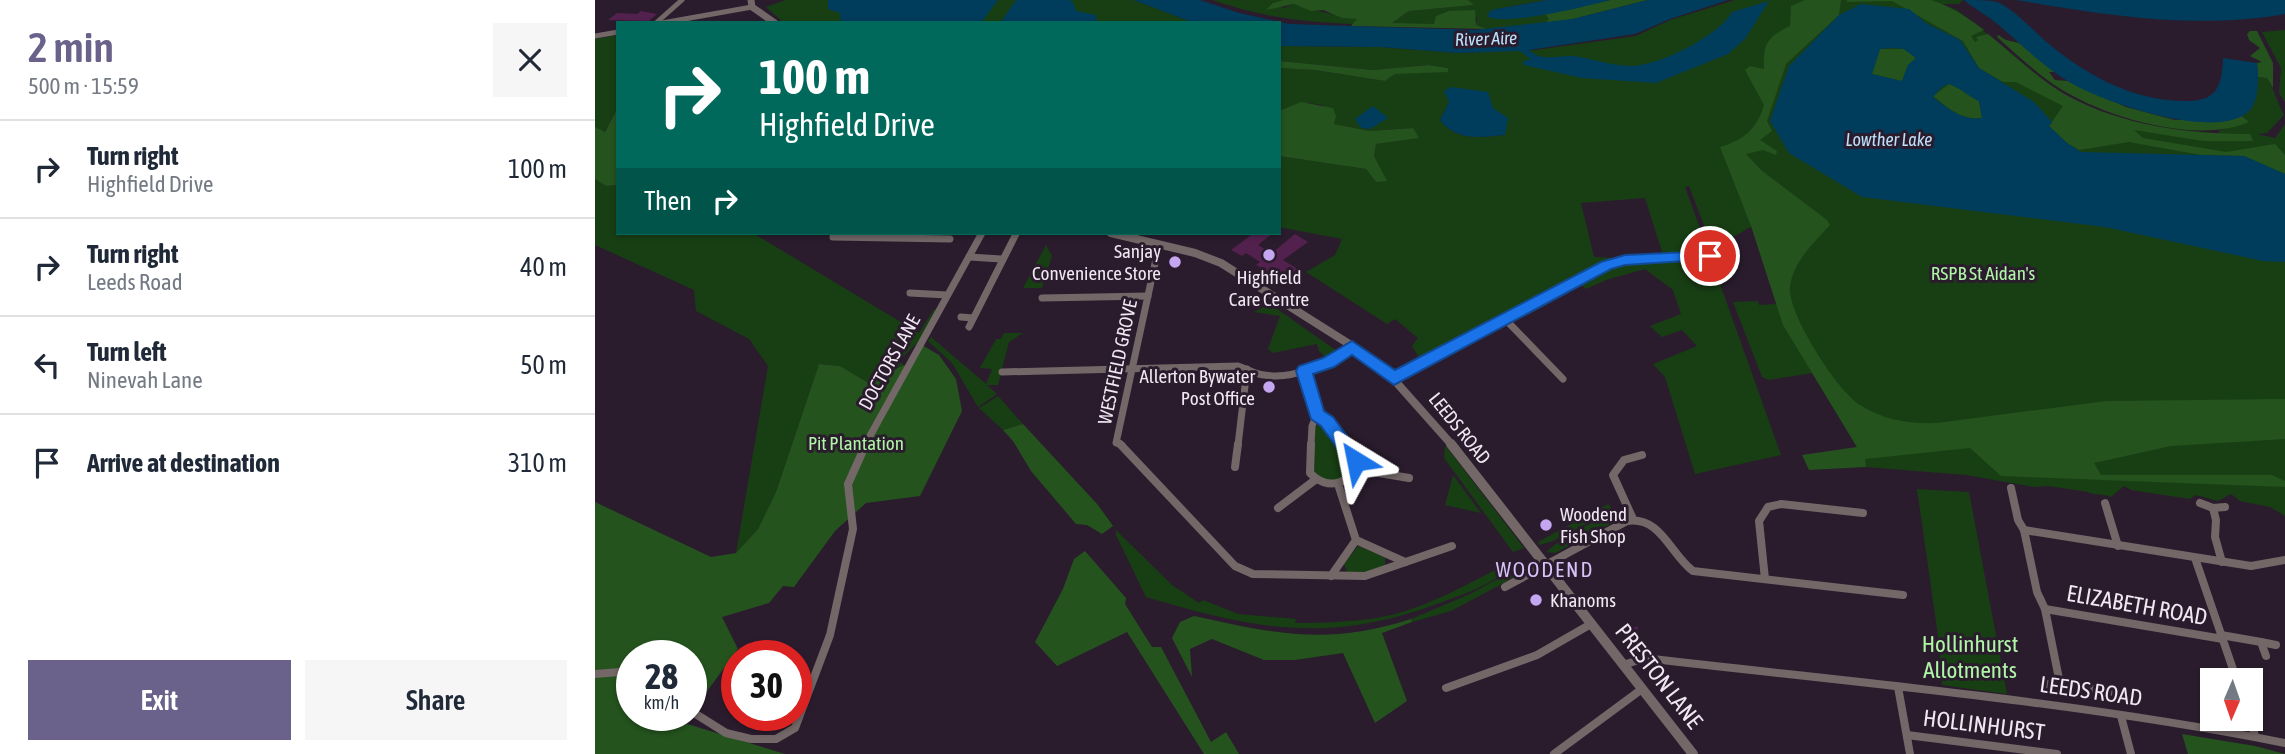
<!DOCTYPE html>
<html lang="en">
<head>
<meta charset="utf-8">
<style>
	:root { --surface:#fff; --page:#f6f6f7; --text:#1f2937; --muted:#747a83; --line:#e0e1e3; --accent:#6a628b }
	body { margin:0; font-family:"Asap Condensed",sans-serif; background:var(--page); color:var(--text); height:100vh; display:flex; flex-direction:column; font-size:26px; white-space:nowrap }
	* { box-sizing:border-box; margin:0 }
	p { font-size:23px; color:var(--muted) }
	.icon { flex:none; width:38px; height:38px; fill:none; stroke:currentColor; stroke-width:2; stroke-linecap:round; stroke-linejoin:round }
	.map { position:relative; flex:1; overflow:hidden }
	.details { display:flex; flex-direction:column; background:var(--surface); width:595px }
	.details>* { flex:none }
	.top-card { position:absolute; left:21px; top:21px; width:665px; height:214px; border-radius:0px; box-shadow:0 2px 5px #0004; background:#00695c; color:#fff; overflow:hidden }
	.needle { width:46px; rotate:182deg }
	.tools { position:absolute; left:1605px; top:668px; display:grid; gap:14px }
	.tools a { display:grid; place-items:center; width:63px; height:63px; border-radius:0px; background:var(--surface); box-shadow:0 2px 5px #0004; font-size:35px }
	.speed { position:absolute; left:21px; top:640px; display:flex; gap:14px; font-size:35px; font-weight:700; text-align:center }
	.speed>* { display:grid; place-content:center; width:91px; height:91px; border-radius:50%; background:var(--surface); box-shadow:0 2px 5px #0004; line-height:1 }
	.speed small { font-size:18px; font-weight:400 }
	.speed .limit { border:10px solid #d22; background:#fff; color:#111 }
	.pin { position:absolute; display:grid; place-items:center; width:60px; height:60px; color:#fff; margin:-30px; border:4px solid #fff; border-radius:50%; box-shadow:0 2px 7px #0007 }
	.me { position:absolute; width:77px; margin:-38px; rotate:325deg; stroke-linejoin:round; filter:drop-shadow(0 0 5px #0008) }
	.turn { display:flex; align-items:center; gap:24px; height:147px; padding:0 28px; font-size:32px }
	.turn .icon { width:91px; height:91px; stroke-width:2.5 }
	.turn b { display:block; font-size:49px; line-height:60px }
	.then { display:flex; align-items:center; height:66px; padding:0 28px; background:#0003; gap:14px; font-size:26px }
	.round { display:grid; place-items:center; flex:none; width:74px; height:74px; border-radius:0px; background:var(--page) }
	.summary { display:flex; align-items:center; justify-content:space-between; height:119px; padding:0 28px }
	h1 { font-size:42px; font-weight:600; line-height:52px; color:var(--accent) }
	.button { display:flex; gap:14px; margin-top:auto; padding:14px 28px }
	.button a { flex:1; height:80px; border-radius:0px; background:var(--accent); color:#fff; font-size:28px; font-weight:600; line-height:80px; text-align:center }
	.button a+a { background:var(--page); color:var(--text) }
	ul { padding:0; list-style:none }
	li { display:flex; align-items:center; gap:21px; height:98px; padding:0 28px; border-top:2px solid var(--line) }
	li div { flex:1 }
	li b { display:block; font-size:26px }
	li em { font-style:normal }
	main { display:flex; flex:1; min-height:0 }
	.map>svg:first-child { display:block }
</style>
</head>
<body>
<main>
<section class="details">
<div class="summary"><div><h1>2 min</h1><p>500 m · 15:59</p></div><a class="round"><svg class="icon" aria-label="close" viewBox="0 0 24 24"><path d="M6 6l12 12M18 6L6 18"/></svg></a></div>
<ul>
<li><svg class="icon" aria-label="right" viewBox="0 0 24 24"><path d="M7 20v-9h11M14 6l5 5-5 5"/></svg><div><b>Turn right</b><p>Highfield Drive</p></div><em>100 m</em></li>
<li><svg class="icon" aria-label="right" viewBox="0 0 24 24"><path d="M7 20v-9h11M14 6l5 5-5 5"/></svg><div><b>Turn right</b><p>Leeds Road</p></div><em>40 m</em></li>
<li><svg class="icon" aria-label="left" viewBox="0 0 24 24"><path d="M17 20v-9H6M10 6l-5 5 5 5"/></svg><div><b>Turn left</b><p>Ninevah Lane</p></div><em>50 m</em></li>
<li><svg class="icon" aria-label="arrive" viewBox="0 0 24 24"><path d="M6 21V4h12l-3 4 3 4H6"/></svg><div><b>Arrive at destination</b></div><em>310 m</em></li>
</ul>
<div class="button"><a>Exit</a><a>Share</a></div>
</section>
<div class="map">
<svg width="1690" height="754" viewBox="0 0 1690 754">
	<rect width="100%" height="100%" fill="#2a1c2d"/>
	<g fill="#183f14" fill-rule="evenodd">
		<path d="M 190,0 L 539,0 L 599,23 L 189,23 L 171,7 Z"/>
		<path d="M 617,0 L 688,0 L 678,3 L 689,8 L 699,4 C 720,10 740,16 763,19 L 758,24 C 704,22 668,17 617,0 Z"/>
		<path d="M 873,0 L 952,0 L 901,9 L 894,18 L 950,14 L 954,19 L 950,23 L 892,29 L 881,25 L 882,17 L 840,24 L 796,24 L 814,11 L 878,5 Z"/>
		<path d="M 1140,0 L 1368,0 L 1364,4 L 1347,4 L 1362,10 C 1398,37 1432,69 1469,94 C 1514,124 1574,129 1626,134 L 1623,131 L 1653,121 L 1647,116 L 1655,110 L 1663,77 L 1672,78 C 1679,89 1682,102 1689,115 L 1672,133 L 1662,134 L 1680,138 L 1690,124 L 1690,516 L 1675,507 L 1645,501 L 1636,494 L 1623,501 L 1601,495 L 1595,499 L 1536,490 L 1529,486 L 1516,497 C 1507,493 1500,496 1493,492 L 1453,486 L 1439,487 L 1371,475 L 1271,467 L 1269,459 L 1217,373 L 1174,380 L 1167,377 L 1138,302 L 1163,301 L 1164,305 L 1182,304 L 1157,226 L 1118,249 L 1094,186 L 1090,187 L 1113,250 L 1107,250 L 1108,254 L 1068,255 L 1050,198 L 986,203 L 999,257 L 1018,258 L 825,359 L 817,346 L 823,338 L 800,319 L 792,324 L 711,272 L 740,255 L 747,239 L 684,227 L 684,156 L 771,169 L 781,182 L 791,180 L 779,156 L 781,144 L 823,138 L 817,128 L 775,131 L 738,124 L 729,106 C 712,100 700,105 684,111 L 684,68 L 720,70 L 790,81 L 800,74 L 853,71 L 853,68 L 834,65 L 778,70 L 685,61 L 684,46 L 785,47 L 863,53 L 940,50 L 1041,36 L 1075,20 ZM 854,102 L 910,135 C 886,137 862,142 845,120 Z"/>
		<path d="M 1690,30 L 1690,102 L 1684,93 L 1686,68 L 1667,32 Z"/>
		<path d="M 23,35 L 23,107 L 9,133 L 0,127 L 0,39 Z"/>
		<path d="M 0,179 L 11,186 L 23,185 L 23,233 L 158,233 L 324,333 L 339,309 L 342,311 L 324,341 L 304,361 L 309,365 L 272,382 L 245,366 L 224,364 L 181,492 L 163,529 L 141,553 L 173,366 L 154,339 L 101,311 L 99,290 L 0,245 Z"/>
		<path d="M 451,245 L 457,256 L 447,288 L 428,288 Z"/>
		<path d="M 1112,259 L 1124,281 L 1186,455 L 1100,474 L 1070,377 L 1058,364 L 1102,346 L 1087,330 L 1067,337 L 1055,326 L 1086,314 L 1078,290 L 1050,269 L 1011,280 L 991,289 L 983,282 L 1023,263 Z"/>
		<path d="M 675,304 L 742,351 L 731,358 L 724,351 L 722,344 L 678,353 L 673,349 L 685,316 L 659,312 Z"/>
		<path d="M 409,333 L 428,333 L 414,342 L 403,385 L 392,385 L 402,394 L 383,407 L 357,363 L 333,341 L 336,337 L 391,384 L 397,369 L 385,368 L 401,339 L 406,339 Z"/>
		<path d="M 403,396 L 428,424 L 408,430 L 384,408 Z"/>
		<path d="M 727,423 L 758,461 L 752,476 L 733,482 L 718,472 L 720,427 Z"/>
		<path d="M 850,445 L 929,548 L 918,552 L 849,458 Z"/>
		<path d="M 858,475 L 886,513 L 850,505 Z"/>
		<path d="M 1322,489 L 1374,492 L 1412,694 L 1347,685 L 1344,643 Z"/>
		<path d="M 1013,504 L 1018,510 L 958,541 L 944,545 L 943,542 Z"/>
		<path d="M 1028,508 L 1027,518 L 960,553 L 951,552 L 972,535 Z"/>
		<path d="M 521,530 L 577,585 L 604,603 L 608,600 L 643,614 L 701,619 L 700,623 C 728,623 755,622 782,618 C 829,610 875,583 917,561 L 919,564 C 900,584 865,596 839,605 C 731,644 658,629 551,597 L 521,535 Z"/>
		<path d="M 763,546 L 790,557 L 790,565 L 771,573 L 752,572 L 749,564 Z"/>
		<path d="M 922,568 L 926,574 L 856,611 L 817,622 L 816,619 L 875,594 Z"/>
	</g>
	<g fill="#24531e">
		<path d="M 688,0 L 873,0 L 879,5 L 814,11 L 797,23 L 839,24 L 841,16 L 854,11 L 880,10 L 881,25 L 892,29 L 756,26 L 762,19 L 747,18 L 728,10 L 716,11 L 699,4 L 671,10 L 678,3 Z"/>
		<path d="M 1015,0 L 1053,0 L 978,19 L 950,23 L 954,19 L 950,14 Z"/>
		<path d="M 1210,0 L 1246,0 L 1244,15 L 1191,64 L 1172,121 L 1177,131 L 1165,140 L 1182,151 L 1181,155 L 1168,150 L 1151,154 L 1166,170 L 1232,220 L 1235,225 C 1219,243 1198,261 1195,287 C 1192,313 1243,392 1265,405 C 1289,420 1313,424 1342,423 L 1511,401 L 1690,399 L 1690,439 L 1576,446 L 1499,463 L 1506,475 L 1677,475 L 1690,481 L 1690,487 L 1406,476 L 1375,448 L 1270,459 L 1271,467 L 1214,470 L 1207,455 L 1262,447 L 1188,325 L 1156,226 L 1125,147 C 1149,140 1162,129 1169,105 L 1150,70 L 1155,66 L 1169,69 C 1168,44 1172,37 1195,26 L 1196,6 Z"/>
		<path d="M 1252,0 L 1336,0 C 1357,7 1372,17 1389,30 L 1376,36 L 1380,42 L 1383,40 L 1381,37 L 1393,34 C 1417,53 1446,82 1473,96 C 1529,126 1593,134 1655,134 L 1658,141 L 1608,141 L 1539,130 L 1548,138 L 1631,152 L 1680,144 L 1690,155 L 1690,174 L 1649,156 L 1606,155 L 1534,142 L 1484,150 L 1472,143 L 1454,126 L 1468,106 L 1421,82 L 1408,82 L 1384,68 L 1368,41 L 1297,1 L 1252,2 Z"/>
		<path d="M 1655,31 L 1662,31 L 1678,63 L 1678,88 L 1672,78 L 1663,77 L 1662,63 L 1667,62 L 1655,56 L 1665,48 L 1654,40 L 1652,34 Z"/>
		<path d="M 1403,35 L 1411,40 L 1424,43 L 1462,72 L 1454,72 L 1460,80 L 1473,81 L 1531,107 L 1580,120 L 1647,116 L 1654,122 C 1606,143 1524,121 1478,96 C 1451,82 1425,58 1402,37 Z"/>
		<path d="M 1285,49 L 1309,49 L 1321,58 L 1313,65 L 1307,81 L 1277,74 Z"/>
		<path d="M 684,61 L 778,70 L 834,65 L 853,68 L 853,72 L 800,74 L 790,81 L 720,70 L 684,68 Z"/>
		<path d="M 1354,84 C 1366,88 1373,96 1384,101 L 1387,118 C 1367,121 1354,109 1338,96 Z"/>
		<path d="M 706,102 L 738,108 L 741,116 L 739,124 L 775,131 L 818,128 L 824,138 L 781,144 L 779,156 L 792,181 L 781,182 L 771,169 L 684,156 L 684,111 Z"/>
		<path d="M 23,107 L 23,185 L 11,186 L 0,179 L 0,127 L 10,132 Z"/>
		<path d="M 327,345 L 344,355 L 361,379 L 367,411 L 325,496 L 271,503 L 240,531 L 199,587 L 188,586 L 174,603 L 127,617 L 143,649 L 96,713 L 96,656 L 37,656 L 37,716 L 94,716 L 89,723 L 190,754 L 0,754 L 0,502 L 116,557 L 141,553 L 163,529 L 181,492 L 224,364 L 245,366 L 272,382 L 309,365 L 311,368 Z"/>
		<path d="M 428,424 L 503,505 L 518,526 L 507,534 L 492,525 L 481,524 L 436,471 L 418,441 L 408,430 Z"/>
		<path d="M 490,551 L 531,598 L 530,604 L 557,647 L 566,647 L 616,742 L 631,732 L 644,754 L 609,754 L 532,632 L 462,666 L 440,642 L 468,589 L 479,559 Z"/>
		<path d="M 599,616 C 682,634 731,646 816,619 L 817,622 L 787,633 L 812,701 L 780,723 L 748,653 L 700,660 L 669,660 L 617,639 L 595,649 L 597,677 L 577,638 L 585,622 Z"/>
		<path d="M 1587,734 L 1660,746 L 1690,754 L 1593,754 Z"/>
	</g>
	<g fill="#003c5c" fill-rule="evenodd">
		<path d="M 233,0 L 403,0 L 386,23 L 246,23 L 245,13 L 233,9 Z"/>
		<path d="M 421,0 L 474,0 L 478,2 L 481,11 L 501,15 L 502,23 L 405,23 Z"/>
		<path d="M 539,0 L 605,0 L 644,13 L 694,24 L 880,30 L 978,19 L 1053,0 L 1133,0 L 1075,19 L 1040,34 L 934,50 C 950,64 965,53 984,57 C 1002,60 1019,66 1037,66 C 1067,65 1124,35 1137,12 L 1174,1 L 1150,39 L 1133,54 L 1061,83 L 987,78 L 929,65 L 927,62 L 936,59 L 925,51 L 863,53 L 785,47 L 684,46 L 684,23 L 599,23 Z"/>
		<path d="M 952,0 L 1015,0 C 993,6 908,27 892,16 L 895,11 L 901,9 Z"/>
		<path d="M 1369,0 C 1379,0 1393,0 1402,2 C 1416,7 1436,28 1448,39 C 1488,73 1534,100 1588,101 C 1621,102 1627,88 1628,58 L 1662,63 C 1664,76 1664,100 1655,110 C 1625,143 1508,102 1476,83 C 1448,67 1424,42 1400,22 C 1390,14 1378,8 1369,0 Z"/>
		<path d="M 1421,0 L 1690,0 L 1690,14 C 1601,30 1509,15 1421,0 Z"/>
		<path d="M 1266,4 L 1314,9 L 1331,23 L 1365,40 L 1384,68 L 1439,102 L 1457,122 L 1454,126 L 1472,143 L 1486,152 L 1649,156 L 1690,174 L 1690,262 L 1668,261 L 1510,227 L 1267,197 L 1194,153 L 1175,121 L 1194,66 L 1244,15 ZM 1298,48 L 1309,49 L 1321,58 L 1313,65 L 1307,81 L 1277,74 L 1285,49 ZM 1354,84 C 1366,88 1373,96 1384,101 L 1387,118 C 1367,121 1354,109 1338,97 L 1347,87 Z"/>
		<path d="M 856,87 L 893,92 L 898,108 L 913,118 L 910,135 C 886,137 862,142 845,120 L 854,102 L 849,91 Z"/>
		<path d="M 778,106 L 793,118 L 775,129 L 766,128 L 760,119 Z"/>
	</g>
	<g fill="#53214e">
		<path d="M 46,11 L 62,14 L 54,21 L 13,20 L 22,13 L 42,14 Z"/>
		<path d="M 659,233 L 678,233 L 663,245 L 677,253 L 700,234 L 713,242 L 688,260 L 703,269 L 692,278 L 677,268 L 673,272 L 661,265 L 665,262 L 651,253 L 647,256 L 636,250 Z"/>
		<path d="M 1043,626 L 1040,648 L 1028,644 L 1030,635 L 1023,633 Z"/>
	</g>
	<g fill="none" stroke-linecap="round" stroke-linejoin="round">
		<g stroke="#736767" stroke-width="5">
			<path d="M 61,23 L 87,0"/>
			<path d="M 67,23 L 157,7"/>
			<path d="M 0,36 L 23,32"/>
		</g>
		<g stroke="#736767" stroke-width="7">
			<path d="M 238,237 L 355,239"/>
			<path d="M 374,257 L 406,259"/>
			<path d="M 315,293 L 352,295"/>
			<path d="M 447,298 L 553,296"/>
			<path d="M 366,317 L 378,318"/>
			<path d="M 911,320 L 968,379"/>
			<path d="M 374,327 L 421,234"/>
			<path d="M 709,371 L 722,414"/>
			<path d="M 407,372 L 643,366 C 652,369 660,374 669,375 C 701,380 732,363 757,346"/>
			<path d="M 799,378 L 1011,266 L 1030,260 L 1115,256"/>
			<path d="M 722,414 L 732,422 L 749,445"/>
			<path d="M 270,445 L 387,233"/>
			<path d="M 527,445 L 521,443 L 564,245"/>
			<path d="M 643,445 L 652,369"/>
			<path d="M 716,445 L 717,426 L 722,414"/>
		</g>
		<g stroke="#736767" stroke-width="8">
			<path d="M 525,444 L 640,566 L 658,574 L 770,576 L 857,546"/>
			<path d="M 716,444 L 715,473 C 732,491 756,485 761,461 L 748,444"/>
			<path d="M 640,467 L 643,444"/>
			<path d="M 760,469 L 814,478"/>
			<path d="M 1416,488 L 1423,520 L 1429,530 L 1442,592 L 1450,609 L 1465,684 L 1451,684"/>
			<path d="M 1510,503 L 1523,546"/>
			<path d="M 1605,503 L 1618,508 L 1630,507"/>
			<path d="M 683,508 L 720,480"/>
			<path d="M 1618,508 L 1621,520 L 1620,537 L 1627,562"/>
			<path d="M 1038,519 L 1018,475 L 1029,460 L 1047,455"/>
			<path d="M 1429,530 L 1656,566 L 1690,560"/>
			<path d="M 761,540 L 810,562"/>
			<path d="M 1600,558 L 1642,681"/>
			<path d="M 736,576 L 761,540 L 743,484"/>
			<path d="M 1170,579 L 1164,521 L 1173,507 L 1186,504 L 1268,513"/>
			<path d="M 910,587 L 1032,521 C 1066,516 1075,554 1098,571 L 1308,595"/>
			<path d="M 1450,609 L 1628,639"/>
			<path d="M 1626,635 L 1666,642 L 1671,656"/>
			<path d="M 1666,642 L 1681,645"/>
			<path d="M 1028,665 L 1050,658 C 1263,683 1479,701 1690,743"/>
			<path d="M 0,674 L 37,671"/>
			<path d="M 1465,684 L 1519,692"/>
			<path d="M 1303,687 L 1315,754"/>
			<path d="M 851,688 L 942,655 L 996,624"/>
			<path d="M 96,711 L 131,733 L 156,739 L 181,739 L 200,728 L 235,635 L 258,529 L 253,484 L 271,444"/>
			<path d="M 1526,716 L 1536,754"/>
			<path d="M 1655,719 L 1660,736"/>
			<path d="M 1312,735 L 1462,754"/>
			<path d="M 959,754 L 1047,689"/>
		</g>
		<path stroke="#736767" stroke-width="7" d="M 156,0 L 157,7 L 180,23"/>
		<path stroke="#736767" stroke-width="8" d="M 516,233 L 600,253 L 626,263 L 762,349 L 793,373 L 857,445"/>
		<path stroke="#736767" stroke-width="10" d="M 856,444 L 1098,754"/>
	</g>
	<path fill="#1a73e8" stroke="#114b97" stroke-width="2" d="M 1115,251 L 1120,252 L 1120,259 L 1030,265 L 1016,269 L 799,385 L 757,355 L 739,367 L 718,374 L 729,411 L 738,417 L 767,456 L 770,461 L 767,466 L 755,466 L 726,426 L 716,419 L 701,371 L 704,366 L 728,358 L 757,341 L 800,370 L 1006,262 L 1030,255 Z"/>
	<g fill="#c5a7f1" stroke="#2a1c2d" stroke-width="2.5">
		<circle cx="674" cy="255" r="7"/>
		<circle cx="580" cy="262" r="7"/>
		<circle cx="674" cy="387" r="7"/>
		<circle cx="951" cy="525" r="7"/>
		<circle cx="941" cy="600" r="7"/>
	</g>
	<g text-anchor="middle" stroke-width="6" stroke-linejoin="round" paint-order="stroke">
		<g font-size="18" font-style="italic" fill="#bee1fb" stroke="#2a1c2d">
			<text transform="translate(891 39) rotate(-2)" y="6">River Aire</text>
			<text x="1294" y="146">Lowther Lake</text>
		</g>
		<g font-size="19" fill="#f0e7f2" stroke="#2a1c2d" text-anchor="end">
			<text x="566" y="258">Sanjay<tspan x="566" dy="22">Convenience Store</tspan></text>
			<text x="674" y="284" text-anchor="middle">Highfield<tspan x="674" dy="22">Care Centre</tspan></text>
			<text x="660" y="383">Allerton Bywater<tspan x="660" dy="22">Post Office</tspan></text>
			<text x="965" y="521" text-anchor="start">Woodend<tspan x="965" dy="22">Fish Shop</tspan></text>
			<text x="955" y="607" text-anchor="start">Khanoms</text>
		</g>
		<g font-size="19" fill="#aff5a6" stroke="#2a1c2d">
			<text x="1388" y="280">RSPB St Aidan's</text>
			<text x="261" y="450">Pit Plantation</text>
		</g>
		<g font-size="19" fill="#f0e7f2" stroke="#2a1c2d">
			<text transform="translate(294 362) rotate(-61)" y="7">DOCTORS LANE</text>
			<text transform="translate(522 362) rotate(-78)" y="7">WESTFIELD GROVE</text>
			<text transform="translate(865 428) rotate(51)" y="7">LEEDS ROAD</text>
		</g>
		<g font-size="21" letter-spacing="2" fill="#d8c2f9" stroke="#2a1c2d">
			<text x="950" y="577">WOODEND</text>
		</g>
		<g font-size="23" fill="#f0e7f2" stroke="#2a1c2d">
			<text transform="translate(1542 605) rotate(10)" y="8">ELIZABETH ROAD</text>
			<text transform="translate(1064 676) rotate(52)" y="8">PRESTON LANE</text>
			<text transform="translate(1496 691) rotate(8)" y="8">LEEDS ROAD</text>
			<text transform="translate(1389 725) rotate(7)" y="8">HOLLINHURST</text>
		</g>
		<g font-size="23" fill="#aff5a6" stroke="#2a1c2d">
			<text x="1375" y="652">Hollinhurst<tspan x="1375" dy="26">Allotments</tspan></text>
		</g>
	</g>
</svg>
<div class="tools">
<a><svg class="needle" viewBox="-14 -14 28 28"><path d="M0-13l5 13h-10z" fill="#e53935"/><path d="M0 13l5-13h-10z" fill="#747a83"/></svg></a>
</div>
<div class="speed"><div>28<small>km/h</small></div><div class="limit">30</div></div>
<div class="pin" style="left:1115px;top:256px;background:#d93025"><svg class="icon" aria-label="arrive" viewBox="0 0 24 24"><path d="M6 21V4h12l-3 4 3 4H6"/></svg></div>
<svg class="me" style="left:761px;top:461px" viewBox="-20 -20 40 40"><path d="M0-17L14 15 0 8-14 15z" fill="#1a73e8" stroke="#fff" stroke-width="4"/></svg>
<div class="top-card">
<div class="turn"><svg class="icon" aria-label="right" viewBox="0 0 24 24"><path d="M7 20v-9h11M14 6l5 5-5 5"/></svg><div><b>100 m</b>Highfield Drive</div></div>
<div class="then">Then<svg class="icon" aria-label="right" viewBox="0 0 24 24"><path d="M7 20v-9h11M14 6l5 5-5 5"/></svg></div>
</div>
</div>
</main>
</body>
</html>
